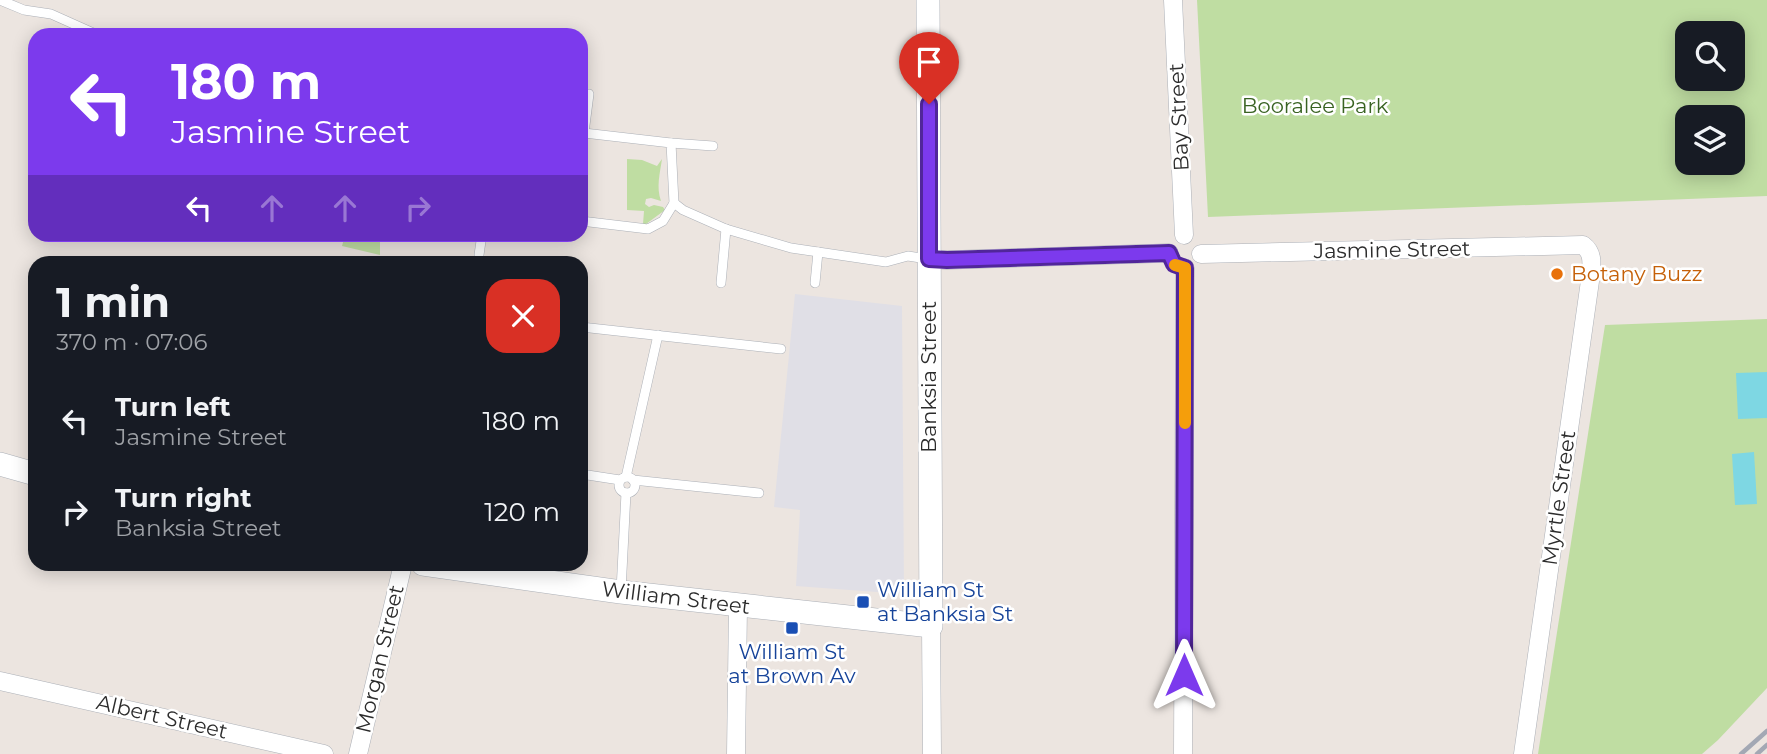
<!DOCTYPE html>
<html lang="en">
<head>
<meta charset="utf-8">
<style>
	:root { --surface:#171b24; --page:#242831; --text:#f1f3f6; --muted:#9ea1a6 }
	body { margin:0; font-family:Montserrat,sans-serif; background:var(--page); color:var(--text); height:100vh; display:flex; flex-direction:column; font-size:26px; white-space:nowrap }
	* { box-sizing:border-box; margin:0 }
	p { font-size:23px; color:var(--muted) }
	.icon { flex:none; width:38px; height:38px; fill:none; stroke:currentColor; stroke-width:2; stroke-linecap:round; stroke-linejoin:round }
	.map { position:relative; flex:1; overflow:hidden }
	.details { position:absolute; left:28px; top:256px; width:560px; height:315px; display:flex; flex-direction:column; background:var(--surface); border-radius:21px; box-shadow:0 4px 18px #0003 }
	.details>* { flex:none }
	.hud { position:absolute; left:28px; top:28px; width:560px; height:214px; border-radius:21px; box-shadow:0 4px 18px #0003; background:#7c3aed; color:#fff; overflow:hidden }
	.buttons { position:absolute; left:1675px; top:21px; display:grid; gap:14px }
	.buttons a { display:grid; place-items:center; width:70px; height:70px; border-radius:14px; background:var(--surface); box-shadow:0 4px 18px #0003; font-size:35px }
	.pin { position:absolute; display:grid; place-items:center; width:60px; height:60px; color:#fff; margin:-72px -30px; border-radius:50% 50% 50% 0; rotate:-45deg; box-shadow:0 0 7px #0007 }
	.pin .icon { rotate:45deg }
	.me { position:absolute; width:77px; margin:-38px; rotate:0deg; stroke-linejoin:round; filter:drop-shadow(0 0 5px #0008) }
	.turn { display:flex; align-items:center; gap:24px; height:147px; padding:0 28px; font-size:32px }
	.turn .icon { width:91px; height:91px; stroke-width:2.5 }
	.turn b { display:block; font-size:49px; line-height:60px }
	.lanes { display:flex; align-items:center; height:66px; padding:0 28px; background:#0003; justify-content:center; gap:35px; direction:ltr }
	.lanes .off { opacity:.35 }
	.round { display:grid; place-items:center; flex:none; width:74px; height:74px; border-radius:21px; background:var(--page) }
	.summary { display:flex; align-items:center; justify-content:space-between; height:119px; padding:0 28px }
	h1 { font-size:42px; font-weight:700; line-height:52px }
	ul { padding:0; list-style:none }
	li { display:flex; align-items:center; gap:21px; height:91px; padding:0 28px }
	li div { flex:1 }
	li b { display:block; font-size:26px }
	li em { font-style:normal }
	.map>svg:first-child { display:block }
</style>
</head>
<body>
<div class="map">
<svg width="1767" height="754" viewBox="0 0 1767 754">
	<rect width="100%" height="100%" fill="#ece5e0"/>
	<path fill="#e0dfe6" d="M 795,294 L 902,306 L 904,594 L 796,586 L 800,510 L 774,507 Z"/>
	<g fill="#bfdda2" fill-rule="evenodd">
		<path d="M 1197,0 L 1767,0 L 1767,196 L 1208,217 ZM 1732,33 L 1732,79 L 1687,79 L 1687,33 ZM 1687,117 L 1732,117 L 1732,163 L 1687,163 Z"/>
		<path d="M 627,159 L 642,160 L 657,166 L 662,159 C 660,173 656,187 661,201 L 651,198 L 646,199 L 645,204 L 649,207 L 654,205 L 663,207 L 665,210 L 646,224 L 643,224 L 644,211 L 627,210 Z"/>
		<path d="M 345,235 L 380,235 L 380,255 L 342,246 Z"/>
		<path d="M 1767,319 L 1767,688 L 1718,740 L 1702,754 L 1538,754 L 1605,325 Z"/>
	</g>
	<g fill="#7ed7e3">
		<path d="M 1767,372 L 1767,418 L 1738,419 L 1736,373 Z"/>
		<path d="M 1754,452 L 1757,504 L 1735,505 L 1732,454 Z"/>
	</g>
	<g fill="none" stroke-linecap="round" stroke-linejoin="round">
		<g stroke="#acb0b7" stroke-width="10">
			<g id="service">
				<path d="M 0,0 L 24,10 L 51,14 L 98,35"/>
				<path d="M 581,140 L 584,133 L 589,94"/>
				<path d="M 671,143 L 713,146"/>
				<path d="M 674,203 L 683,210 L 726,229 L 791,248 L 886,262 L 908,256 L 927,259"/>
				<path d="M 581,221 L 648,229 L 663,221 L 674,203 L 671,143 L 584,133"/>
				<path d="M 479,255 L 482,234"/>
				<path d="M 721,283 L 726,229"/>
				<path d="M 815,283 L 818,252"/>
				<path d="M 581,327 L 781,349"/>
				<path d="M 581,474 L 620,480"/>
				<path d="M 626,477 L 658,335"/>
				<circle cx="627" cy="485" r="8"/>
				<path d="M 633,480 L 759,493"/>
				<path d="M 621,591 L 626,493"/>
			</g>
		</g>
		<g stroke="#acb0b7" stroke-width="19">
			<g id="minor">
				<path d="M 1173,0 L 1184,235"/>
				<path d="M 1201,254 L 1583,245 C 1595,254 1591,267 1590,281 L 1523,754"/>
				<path d="M 929,259 L 947,260 L 1169,253"/>
				<path d="M 931,626 L 932,754"/>
				<path d="M 0,681 L 324,754"/>
				<path d="M 358,754 L 403,564"/>
				<path d="M 736,754 L 738,606"/>
				<path d="M 1183,754 L 1185,268"/>
			</g>
		</g>
		<g stroke="#acb0b7" stroke-width="24">
			<g id="tertiary">
				<path d="M 0,464 L 35,474"/>
				<path d="M 423,564 L 621,592 L 931,626 L 928,0"/>
			</g>
		</g>
		<use href="#service" stroke="#fff" stroke-width="9"/>
		<use href="#minor" stroke="#fff" stroke-width="18"/>
		<use href="#tertiary" stroke="#fff" stroke-width="23"/>
		<g stroke="#a3a8b4" stroke-width="4.5">
			<path d="M 1741,754 L 1767,731"/>
			<path d="M 1757,754 L 1767,745"/>
		</g>
	</g>
	<g fill="none" stroke-linecap="round" stroke-linejoin="round">
		<g stroke="#51269a" stroke-width="18">
			<path id="route" d="M 929,104 L 929,259 L 947,260 L 1169,253 L 1174,264 L 1185,268 L 1184,675"/>
		</g>
		<use href="#route" stroke="#7c3aed" stroke-width="12"/>
		<path stroke="#f59e0b" stroke-width="12" d="M 1175,265 L 1185,268 L 1185,423"/>
	</g>
	<circle fill="#e8710a" stroke="#fff" stroke-width="2.5" cx="1557" cy="274" r="7"/>
	<g fill="#1a4fb4" stroke="#fff" stroke-width="2.5">
		<rect x="856" y="595" width="14" height="14" rx="3.5"/>
		<rect x="785" y="621" width="14" height="14" rx="3.5"/>
	</g>
	<g text-anchor="middle" stroke-width="5" stroke-linejoin="round" paint-order="stroke">
		<g font-size="21" fill="#396322" stroke="#fff">
			<text x="1315" y="113">Booralee Park</text>
		</g>
		<g font-size="21" fill="#2c2c2c" stroke="#fff">
			<text transform="translate(1179 117) rotate(-93)" y="7">Bay Street</text>
			<text transform="translate(1392 250) rotate(-1)" y="7">Jasmine Street</text>
			<text transform="translate(929 377) rotate(-90)" y="7">Banksia Street</text>
			<text transform="translate(1559 498) rotate(-82)" y="7">Myrtle Street</text>
			<text transform="translate(676 598) rotate(7)" y="7">William Street</text>
			<text transform="translate(380 659) rotate(-77)" y="7">Morgan Street</text>
			<text transform="translate(162 717) rotate(13)" y="7">Albert Street</text>
		</g>
		<g font-size="21" fill="#c56008" stroke="#fff" text-anchor="start">
			<text x="1571" y="281">Botany Buzz</text>
		</g>
		<g font-size="21" fill="#164399" stroke="#fff" text-anchor="start">
			<text x="877" y="597">William St<tspan x="877" dy="24">at Banksia St</tspan></text>
			<text x="792" y="659" text-anchor="middle">William St<tspan x="792" dy="24">at Brown Av</tspan></text>
		</g>
	</g>
</svg>
<div class="buttons">
<a><svg class="icon" aria-label="search" viewBox="0 0 24 24"><circle cx="10" cy="10" r="6"/><path d="M15 15l6 6"/></svg></a>
<a><svg class="icon" aria-label="layers" viewBox="0 0 24 24"><path d="M12 4l9 5-9 5-9-5zM3 14l9 5 9-5"/></svg></a>
</div>
<div class="pin" style="left:929px;top:104px;background:#d93025"><svg class="icon" aria-label="arrive" viewBox="0 0 24 24"><path d="M6 21V4h12l-3 4 3 4H6"/></svg></div>
<svg class="me" style="left:1184px;top:675px" viewBox="-20 -20 40 40"><path d="M0-17L14 15 0 8-14 15z" fill="#7c3aed" stroke="#fff" stroke-width="4"/></svg>
<div class="hud">
<div class="turn"><svg class="icon" aria-label="left" viewBox="0 0 24 24"><path d="M17 20v-9H6M10 6l-5 5 5 5"/></svg><div><b>180 m</b>Jasmine Street</div></div>
<div class="lanes"><svg class="icon" aria-label="left" viewBox="0 0 24 24"><path d="M17 20v-9H6M10 6l-5 5 5 5"/></svg><svg class="icon off" aria-label="ahead" viewBox="0 0 24 24"><path d="M12 20V5M6 11l6-6 6 6"/></svg><svg class="icon off" aria-label="ahead" viewBox="0 0 24 24"><path d="M12 20V5M6 11l6-6 6 6"/></svg><svg class="icon off" aria-label="right" viewBox="0 0 24 24"><path d="M7 20v-9h11M14 6l5 5-5 5"/></svg></div>
</div>
<section class="details">
<div class="summary"><div><h1>1 min</h1><p>370 m · 07:06</p></div><a class="round" style="background:#d93025;color:#fff"><svg class="icon" aria-label="close" viewBox="0 0 24 24"><path d="M6 6l12 12M18 6L6 18"/></svg></a></div>
<ul>
<li><svg class="icon" aria-label="left" viewBox="0 0 24 24"><path d="M17 20v-9H6M10 6l-5 5 5 5"/></svg><div><b>Turn left</b><p>Jasmine Street</p></div><em>180 m</em></li>
<li><svg class="icon" aria-label="right" viewBox="0 0 24 24"><path d="M7 20v-9h11M14 6l5 5-5 5"/></svg><div><b>Turn right</b><p>Banksia Street</p></div><em>120 m</em></li>
</ul>
</section>
</div>
</body>
</html>
